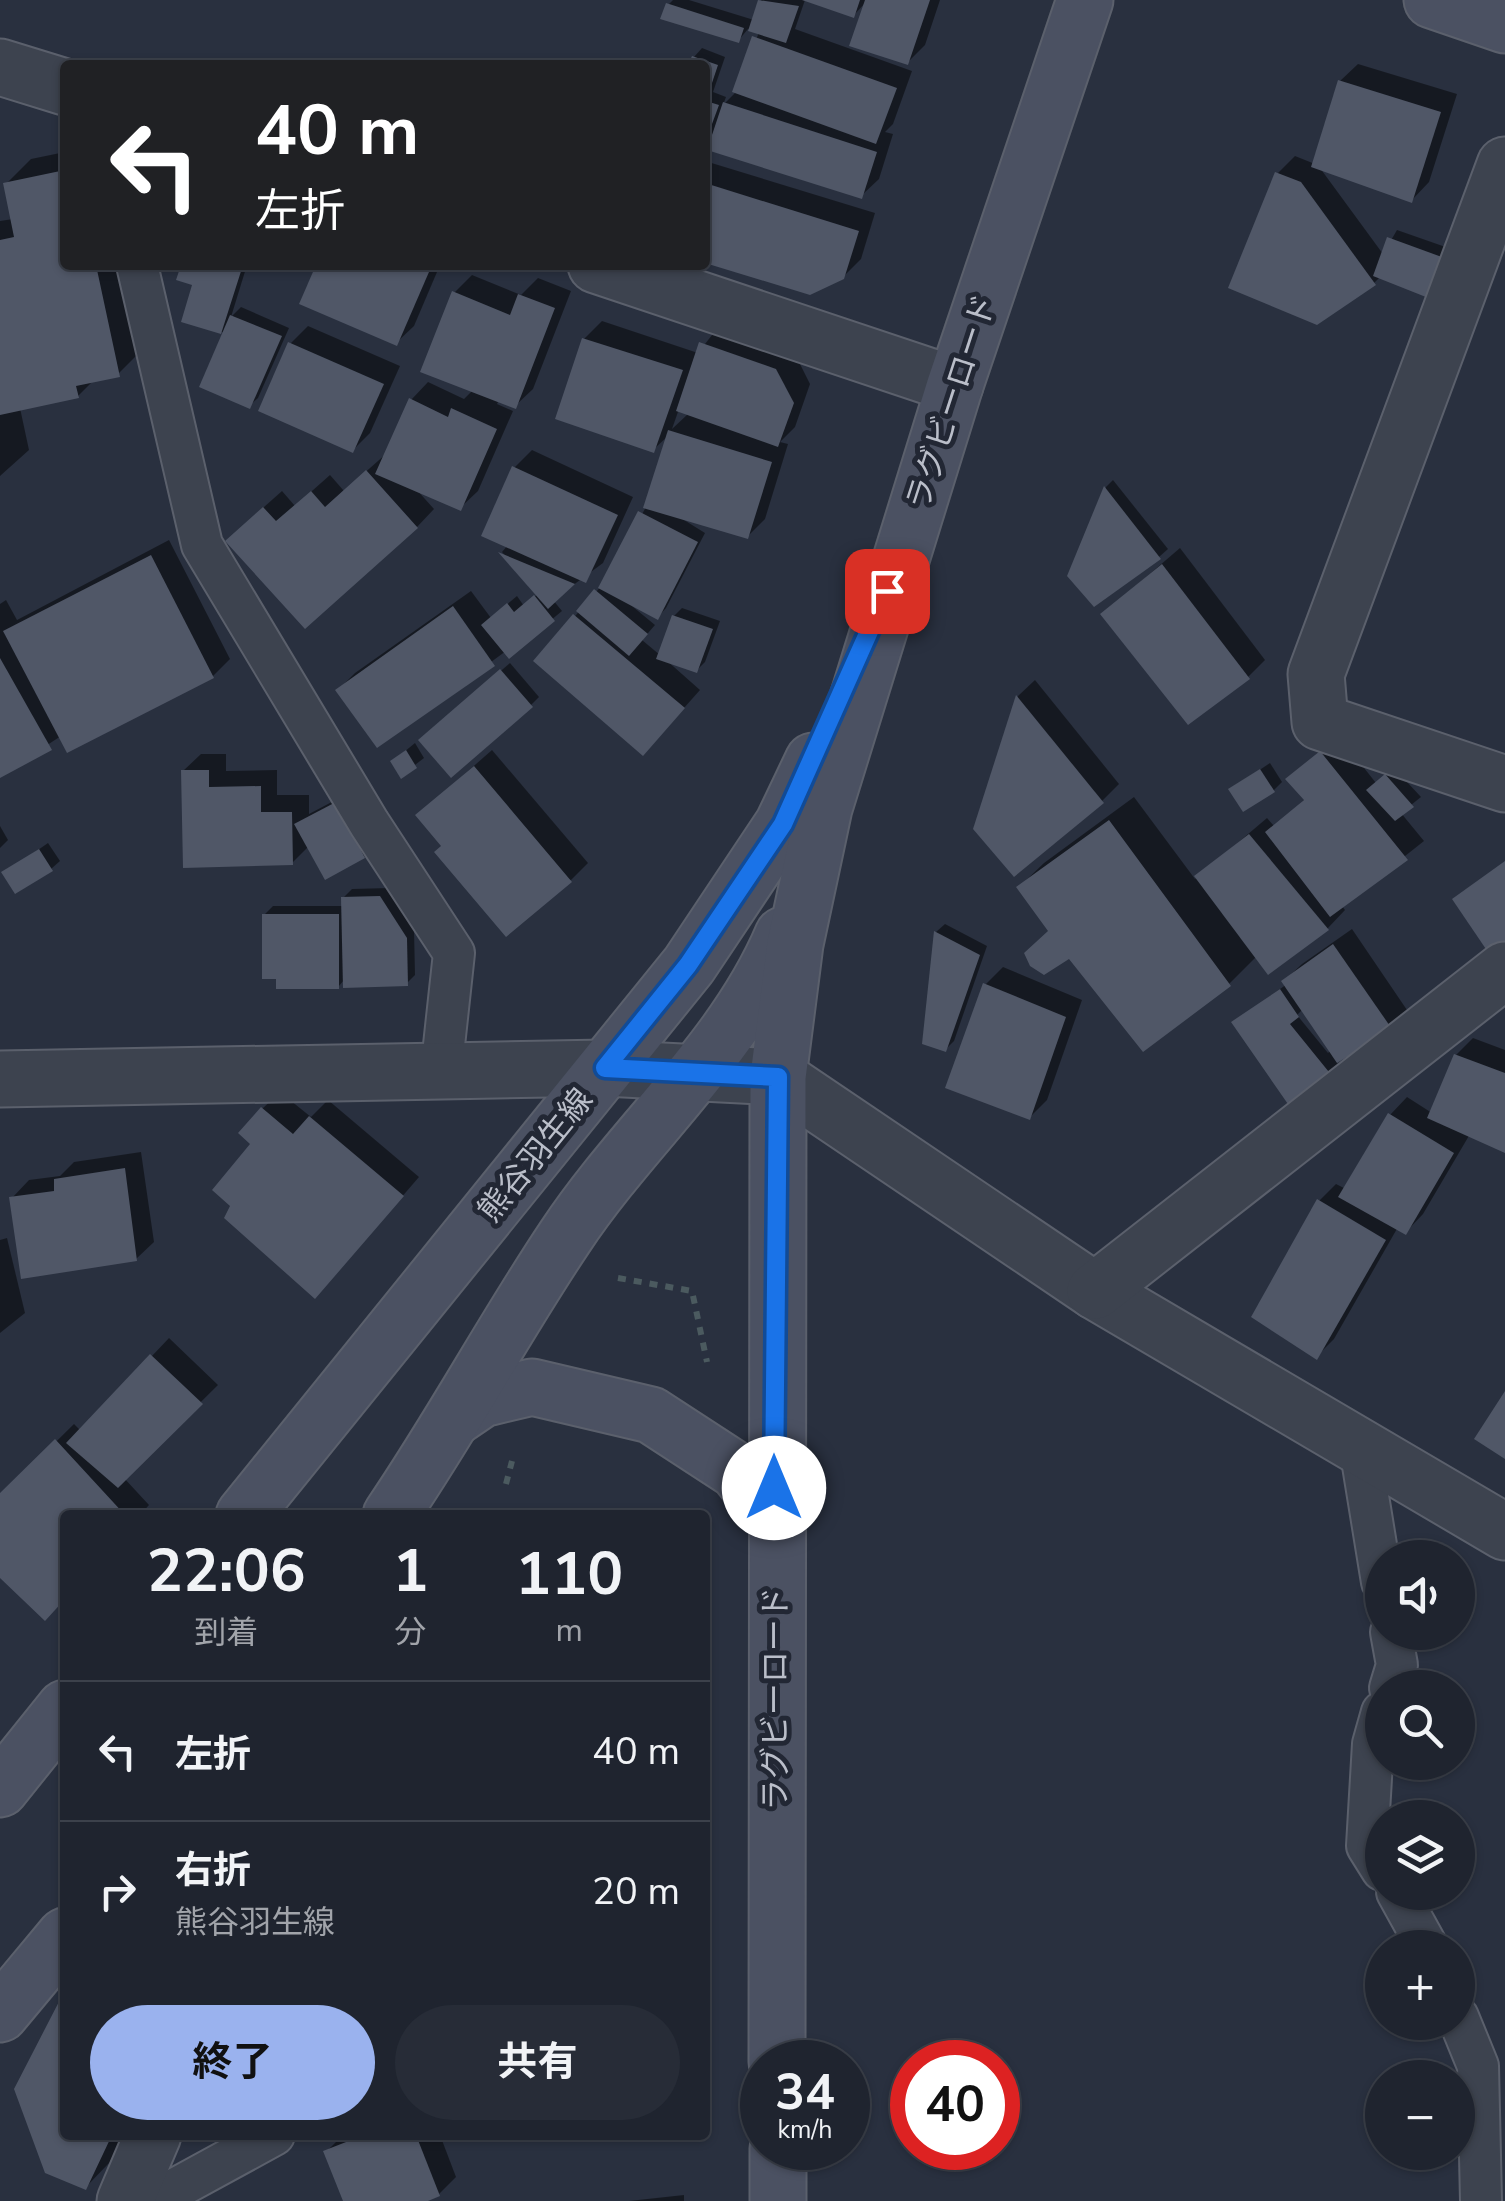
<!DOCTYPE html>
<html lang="ja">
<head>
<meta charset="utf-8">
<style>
	:root { --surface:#1f242f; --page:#272c37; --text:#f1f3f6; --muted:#a1a4aa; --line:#3c414b; --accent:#9ab2ee }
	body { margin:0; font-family:"Nunito Sans","Noto Sans JP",sans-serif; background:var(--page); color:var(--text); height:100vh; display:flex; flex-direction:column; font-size:38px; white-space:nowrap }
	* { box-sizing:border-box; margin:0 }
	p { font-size:32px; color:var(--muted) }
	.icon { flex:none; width:55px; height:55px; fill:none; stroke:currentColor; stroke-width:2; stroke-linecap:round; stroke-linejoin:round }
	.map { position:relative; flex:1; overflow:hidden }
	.panel { position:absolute; left:60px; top:1510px; width:650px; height:630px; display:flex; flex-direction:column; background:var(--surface); border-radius:10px; box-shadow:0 2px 8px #0004,0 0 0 2px var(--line) }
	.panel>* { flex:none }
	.top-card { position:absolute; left:60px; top:60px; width:650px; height:210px; border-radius:10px; box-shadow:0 2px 8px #0004,0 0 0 2px var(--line); background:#202124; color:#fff; overflow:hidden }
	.tools { position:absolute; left:1365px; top:1540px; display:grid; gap:20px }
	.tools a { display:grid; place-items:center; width:110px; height:110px; border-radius:50%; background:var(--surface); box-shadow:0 2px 8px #0004,0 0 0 2px var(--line); font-size:50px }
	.speed { position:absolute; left:740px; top:2040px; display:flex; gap:20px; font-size:50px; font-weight:700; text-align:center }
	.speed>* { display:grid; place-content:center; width:130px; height:130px; border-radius:50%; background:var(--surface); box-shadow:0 2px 8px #0004,0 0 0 2px var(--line); line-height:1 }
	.speed small { font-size:25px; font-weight:400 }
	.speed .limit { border:15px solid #d22; background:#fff; color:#111 }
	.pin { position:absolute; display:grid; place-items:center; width:85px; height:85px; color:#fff; margin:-42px; border-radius:20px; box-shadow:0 5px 15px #0006 }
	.me { position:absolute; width:110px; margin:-55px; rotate:0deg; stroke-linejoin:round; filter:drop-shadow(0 0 8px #0008) }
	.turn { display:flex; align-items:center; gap:35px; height:210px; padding:0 30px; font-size:45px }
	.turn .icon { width:130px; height:130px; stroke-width:2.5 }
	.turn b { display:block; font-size:70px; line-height:85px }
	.eta { display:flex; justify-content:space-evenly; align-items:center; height:170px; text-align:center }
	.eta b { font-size:60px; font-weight:700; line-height:70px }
	.button { display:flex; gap:20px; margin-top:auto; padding:20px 30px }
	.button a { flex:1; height:115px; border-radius:60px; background:var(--accent); color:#111; font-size:40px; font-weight:700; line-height:115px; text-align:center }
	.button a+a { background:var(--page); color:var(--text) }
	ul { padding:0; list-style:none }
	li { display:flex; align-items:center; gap:30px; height:140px; padding:0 30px; border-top:2px solid var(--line) }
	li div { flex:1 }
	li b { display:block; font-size:38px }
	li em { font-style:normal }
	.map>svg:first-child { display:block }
</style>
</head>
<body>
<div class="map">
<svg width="1505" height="2201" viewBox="0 0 1505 2201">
	<rect width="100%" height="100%" fill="#29303f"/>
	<g fill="#0007" fill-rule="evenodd">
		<path d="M 673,0 L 689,0 L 754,20 L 761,0 L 805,0 L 795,29 L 912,71 L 893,124 L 885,132 L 893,134 L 879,179 L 861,196 L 717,130 L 705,141 L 705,65 L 691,65 L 694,57 L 702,48 L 725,57 L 713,92 L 726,97 L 723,105 L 737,91 L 759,32 L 748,29 L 738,41 L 668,5 Z"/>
		<path d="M 808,0 L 940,0 L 925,45 L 908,62 L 866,2 L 854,15 Z"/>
		<path d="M 1358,64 L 1457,94 L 1429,182 L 1412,200 L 1320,168 L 1383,254 L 1397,230 L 1457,251 L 1444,290 L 1381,276 L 1374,283 L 1277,174 L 1295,156 L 1315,164 L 1340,81 Z"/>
		<path d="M 65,152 L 65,265 L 125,265 L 143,349 L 118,374 L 94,380 L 78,396 L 20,408 L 29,450 L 0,476 L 0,221 L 13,219 L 6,184 L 31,159 Z"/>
		<path d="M 705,161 L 875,213 L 861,259 L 843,277 L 705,260 Z"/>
		<path d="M 183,265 L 247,265 L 231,317 L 241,307 L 289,328 L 258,398 L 249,406 L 225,333 L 184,320 L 195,284 Z"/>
		<path d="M 319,265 L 440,265 L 414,326 L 396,343 Z"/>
		<path d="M 472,275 L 521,295 L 538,278 L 571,291 L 533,389 L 515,406 L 499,400 L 497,404 L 513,411 L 478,491 L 460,508 L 416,489 L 434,509 L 417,527 L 246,523 L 282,491 L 295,506 L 330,475 L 344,491 L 387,453 L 411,400 L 428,382 L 464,399 L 473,390 L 454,293 Z"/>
		<path d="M 602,321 L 698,353 L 719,326 L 794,352 L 810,384 L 795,427 L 780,442 L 788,444 L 765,519 L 747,537 L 676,515 L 705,533 L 666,608 L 658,617 L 632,606 L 655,625 L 642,640 L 660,655 L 674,616 L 682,608 L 720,621 L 705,662 L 697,670 L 665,659 L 700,690 L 660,735 L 536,661 L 603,584 L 646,507 L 669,435 L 653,450 L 584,339 ZM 679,409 L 689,413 L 672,429 Z"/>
		<path d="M 308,326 L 400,366 L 370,433 L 353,450 L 290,344 Z"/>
		<path d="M 532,450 L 633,497 L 603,563 L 553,600 L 562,611 L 509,655 L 506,651 L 378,745 L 338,690 L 355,673 L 471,591 L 491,618 L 517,596 L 524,606 L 538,594 L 502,552 L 508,545 L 514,468 Z"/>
		<path d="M 1113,480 L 1168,549 L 1159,557 L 1070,575 L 1106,487 Z"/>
		<path d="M 169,540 L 230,659 L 213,676 L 61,736 L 0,776 L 0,604 L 6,600 L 17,620 Z"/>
		<path d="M 1180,548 L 1265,660 L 1248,677 L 1103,614 Z"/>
		<path d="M 510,663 L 539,697 L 531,705 L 430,732 Z"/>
		<path d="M 1035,680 L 1119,784 L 1102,801 L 975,828 L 1018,696 Z"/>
		<path d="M 1338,735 L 1376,783 L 1394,768 L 1421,797 L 1401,813 L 1424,841 L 1342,906 L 1345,910 L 1328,928 L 1269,971 L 1257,956 L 1229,984 L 1051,930 L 1019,887 L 1044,863 L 1134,797 L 1195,879 L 1267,818 L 1275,827 L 1306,798 L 1289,779 Z"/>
		<path d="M 415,743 L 424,758 L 402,775 L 393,761 Z"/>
		<path d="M 492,750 L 588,863 L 571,880 L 444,845 L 418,815 Z"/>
		<path d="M 201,754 L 226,754 L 226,771 L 277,770 L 277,795 L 309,795 L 309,814 L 345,795 L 372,847 L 364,856 L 309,846 L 292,863 L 183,771 Z"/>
		<path d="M 1270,763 L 1282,782 L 1274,790 L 1231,789 Z"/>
		<path d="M 0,826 L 8,840 L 0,848 Z"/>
		<path d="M 48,843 L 60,861 L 51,869 L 5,873 Z"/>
		<path d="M 389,888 L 414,929 L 415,975 L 407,983 L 345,979 L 338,987 L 264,915 L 273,906 L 343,906 L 343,898 L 352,889 Z"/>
		<path d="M 945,924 L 987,946 L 954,1041 L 945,1050 L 925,1042 L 936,932 Z"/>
		<path d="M 1352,929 L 1407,1010 L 1390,1027 L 1336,1061 L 1340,1067 L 1291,1104 L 1234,1022 L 1287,984 L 1284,981 L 1302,964 ZM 1303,1009 L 1331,1050 L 1328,1053 L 1297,1015 Z"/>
		<path d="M 1003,967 L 1082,1000 L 1047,1100 L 1029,1118 L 986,984 Z"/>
		<path d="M 1473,1038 L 1505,1050 L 1505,1150 L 1470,1134 L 1423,1214 L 1406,1232 L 1398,1227 L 1334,1339 L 1316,1357 L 1319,1201 L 1336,1184 L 1346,1189 L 1390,1115 L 1407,1097 L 1432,1113 L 1456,1055 Z"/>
		<path d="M 280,1092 L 311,1117 L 328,1100 L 419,1177 L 332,1278 L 253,1143 L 262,1109 Z"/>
		<path d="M 141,1152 L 154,1242 L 136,1259 L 12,1198 L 29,1180 L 60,1176 L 74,1162 Z"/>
		<path d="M 7,1238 L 25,1313 L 0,1333 L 0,1240 Z"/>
		<path d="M 169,1338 L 218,1385 L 124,1478 L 149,1505 L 140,1515 L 65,1515 L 65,1597 L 0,1574 L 0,1497 L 74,1424 L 81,1431 Z"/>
		<path d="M 65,1996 L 65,2135 L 123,2135 L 110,2162 L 86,2187 L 47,2171 Z"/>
		<path d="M 343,2135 L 440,2135 L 456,2177 L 439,2194 L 421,2201 L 346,2201 L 326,2152 Z"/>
		<path d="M 684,2195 L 684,2201 L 629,2201 Z"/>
	</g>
	<g fill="#505767">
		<path d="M 758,0 L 799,6 L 786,43 L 748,31 Z"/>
		<path d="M 802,0 L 860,0 L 854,18 Z"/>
		<path d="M 865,0 L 930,0 L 908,65 L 849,46 Z"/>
		<path d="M 666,3 L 744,28 L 739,43 L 660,19 Z"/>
		<path d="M 752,36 L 897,88 L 876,144 L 732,92 Z"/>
		<path d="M 692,56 L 718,65 L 706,101 L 719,105 L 705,143 L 705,65 L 688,65 Z"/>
		<path d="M 1338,80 L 1441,112 L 1412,203 L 1311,167 Z"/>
		<path d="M 723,102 L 877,152 L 862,199 L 707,150 Z"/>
		<path d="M 65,170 L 65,265 L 96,265 L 120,377 L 76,386 L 79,398 L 0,415 L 0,240 L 14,237 L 3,183 Z"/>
		<path d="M 1275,172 L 1301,182 L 1376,285 L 1317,325 L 1228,288 Z"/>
		<path d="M 705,183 L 859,231 L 844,279 L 810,295 L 705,263 Z"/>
		<path d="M 1387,237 L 1450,260 L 1436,301 L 1373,276 Z"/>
		<path d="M 181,265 L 243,265 L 221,334 L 181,322 L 192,285 L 176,280 Z"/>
		<path d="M 316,265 L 432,265 L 397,346 L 299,304 Z"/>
		<path d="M 452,291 L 510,315 L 518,294 L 555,308 L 516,409 L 420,372 Z"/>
		<path d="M 230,315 L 282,336 L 250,409 L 199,387 Z"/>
		<path d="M 582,338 L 683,370 L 654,453 L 555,419 Z"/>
		<path d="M 288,342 L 384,384 L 353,453 L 258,411 Z"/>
		<path d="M 699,342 L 776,369 L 794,403 L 778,447 L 676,411 Z"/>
		<path d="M 409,398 L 448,417 L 451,408 L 497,429 L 461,511 L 375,474 Z"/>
		<path d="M 668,430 L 772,462 L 748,539 L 643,508 Z"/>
		<path d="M 512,466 L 618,515 L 586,583 L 481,536 Z"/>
		<path d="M 366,470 L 418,528 L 305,629 L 225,541 L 263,507 L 276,521 L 311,491 L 325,507 Z"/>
		<path d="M 1104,486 L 1161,559 L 1094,607 L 1067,576 Z"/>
		<path d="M 638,511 L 698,542 L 658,620 L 598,588 Z"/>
		<path d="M 498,552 L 575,584 L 548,609 Z"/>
		<path d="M 151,555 L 214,678 L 67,753 L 3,631 Z"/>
		<path d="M 1162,564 L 1250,679 L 1188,725 L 1100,614 Z"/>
		<path d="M 594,589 L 648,634 L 629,656 L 576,611 Z"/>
		<path d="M 534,595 L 555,621 L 509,659 L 481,625 L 507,603 L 514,612 Z"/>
		<path d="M 453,606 L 495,666 L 377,748 L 335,690 Z"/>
		<path d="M 573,614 L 685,708 L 643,756 L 533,661 Z"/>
		<path d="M 672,615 L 713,629 L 697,673 L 656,659 Z"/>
		<path d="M 0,658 L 52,750 L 0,778 Z"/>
		<path d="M 500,669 L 533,707 L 451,778 L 418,740 Z"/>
		<path d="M 1016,695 L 1104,803 L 1014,877 L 973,829 Z"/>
		<path d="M 406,750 L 417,768 L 401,779 L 390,761 Z"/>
		<path d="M 1320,751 L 1408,860 L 1330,917 L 1265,832 L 1304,800 L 1285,779 Z"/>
		<path d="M 474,766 L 572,882 L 506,937 L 434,852 L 441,846 L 415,815 Z"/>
		<path d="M 1260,769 L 1275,792 L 1243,812 L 1228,789 Z"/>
		<path d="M 181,770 L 209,770 L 209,787 L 261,786 L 261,812 L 292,812 L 293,865 L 183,868 Z"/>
		<path d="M 1385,774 L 1414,807 L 1395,821 L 1366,790 Z"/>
		<path d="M 336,802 L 365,858 L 325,880 L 294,824 Z"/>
		<path d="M 1109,820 L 1231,986 L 1143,1052 L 1069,959 L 1044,975 L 1030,966 L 1024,953 L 1048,931 L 1016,887 Z"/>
		<path d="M 1249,834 L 1329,930 L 1268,975 L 1194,876 Z"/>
		<path d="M 39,849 L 53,871 L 15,894 L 1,872 Z"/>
		<path d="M 1505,861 L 1505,948 L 1492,958 L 1452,899 Z"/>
		<path d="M 380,896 L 407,938 L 408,986 L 343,988 L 341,897 Z"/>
		<path d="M 262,914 L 339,914 L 339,989 L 276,989 L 276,979 L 262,979 Z"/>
		<path d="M 934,931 L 980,955 L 946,1052 L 922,1044 Z"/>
		<path d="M 1333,944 L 1392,1029 L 1337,1063 L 1281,981 Z"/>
		<path d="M 983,983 L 1066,1017 L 1030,1120 L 945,1088 Z"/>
		<path d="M 1280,989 L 1299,1017 L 1290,1024 L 1333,1077 L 1290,1107 L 1231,1022 Z"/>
		<path d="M 1454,1054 L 1505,1073 L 1505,1153 L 1427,1118 Z"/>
		<path d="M 261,1107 L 293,1134 L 309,1116 L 404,1196 L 315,1299 L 224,1218 L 230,1206 L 212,1190 L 250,1144 L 238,1133 Z"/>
		<path d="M 1388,1113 L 1454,1153 L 1406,1235 L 1338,1197 Z"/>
		<path d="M 125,1168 L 137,1261 L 21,1279 L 9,1197 L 54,1191 L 54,1179 Z"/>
		<path d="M 1317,1199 L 1386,1240 L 1317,1360 L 1251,1317 Z"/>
		<path d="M 150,1354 L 203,1404 L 118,1488 L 66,1443 Z"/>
		<path d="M 1505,1391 L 1505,1459 L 1474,1439 Z"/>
		<path d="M 55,1439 L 125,1515 L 65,1515 L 65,1599 L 45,1621 L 0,1578 L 0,1493 Z"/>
		<path d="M 65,1990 L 65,2135 L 112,2135 L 86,2190 L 45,2173 L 14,2089 Z"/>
		<path d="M 364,2135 L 416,2135 L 440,2196 L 428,2201 L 343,2201 L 323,2151 Z"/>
	</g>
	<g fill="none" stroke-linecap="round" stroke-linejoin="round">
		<g stroke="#5b606c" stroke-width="44">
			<g id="lane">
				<path d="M 137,265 L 202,545 L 369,823 L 454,953 L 441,1073"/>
				<path d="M 1360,1447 L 1382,1582"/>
				<path d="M 1390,1688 L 1397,1665 L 1391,1632"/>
				<path d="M 1382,1712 L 1373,1744 L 1367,1846 L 1382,1870"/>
				<path d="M 1397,1892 L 1428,1948"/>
				<path d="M 1458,2017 L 1478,2066 L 1481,2201"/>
				<path d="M 153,2201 L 274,2135"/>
			</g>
		</g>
		<g stroke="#5b606c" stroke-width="59">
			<g id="street">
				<path d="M 0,67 L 65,87"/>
				<path d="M 1505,165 L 1316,674 L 1320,722 L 1505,784"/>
				<path d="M 596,265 L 955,385"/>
				<path d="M 0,1079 L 605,1068 L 778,1077 L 1095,1291 L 1505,1532"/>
				<path d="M 1095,1291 L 1505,970"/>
				<path d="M 125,2201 L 153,2135"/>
			</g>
		</g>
		<g stroke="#5b606c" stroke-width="59">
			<g id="secondary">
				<path d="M 1432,0 L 1505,25"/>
				<path d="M 457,1416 L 482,1399 L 532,1387 L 651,1415 L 737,1471 L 774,1518"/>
				<path d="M 244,1515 L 689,965 L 783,824 L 813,761"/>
				<path d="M 391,1515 C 453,1424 504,1328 565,1237 C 634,1133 734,1051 783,935"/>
				<path d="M 0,1789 L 65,1708"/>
				<path d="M 0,2014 L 65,1936"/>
				<path d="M 777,2062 L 778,1077 L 795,944 L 824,808 L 955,385 L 1085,0"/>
				<path d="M 778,2148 L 778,2201"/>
			</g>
		</g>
		<g stroke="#4b5a5f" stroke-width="6" stroke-dasharray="8 8" stroke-linecap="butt">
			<path d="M 618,1278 L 692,1291 L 707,1362"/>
			<path d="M 506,1484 L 512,1461"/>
		</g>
		<use href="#lane" stroke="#3d434f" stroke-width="40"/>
		<use href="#street" stroke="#3d434f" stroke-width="55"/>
		<use href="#secondary" stroke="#4b5162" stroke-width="55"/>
	</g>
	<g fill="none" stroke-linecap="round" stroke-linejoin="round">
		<g stroke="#114b97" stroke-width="25">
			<path id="route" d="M 774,1488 L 778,1077 L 605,1068 L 688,965 L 783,824 L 887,591"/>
		</g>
		<use href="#route" stroke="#1a73e8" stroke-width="18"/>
	</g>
	<g text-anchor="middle" stroke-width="10" stroke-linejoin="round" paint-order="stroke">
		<g font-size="32" fill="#babec9" stroke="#222734">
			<text transform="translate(951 402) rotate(-72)" y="11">ラグビーロード</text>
			<text transform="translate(535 1155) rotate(-51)" y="11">熊谷羽生線</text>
			<text transform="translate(775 1699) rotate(-90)" y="11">ラグビーロード</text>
		</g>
	</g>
</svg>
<div class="tools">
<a><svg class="icon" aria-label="sound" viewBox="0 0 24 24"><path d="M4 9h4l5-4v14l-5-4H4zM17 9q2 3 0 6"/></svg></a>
<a><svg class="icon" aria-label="search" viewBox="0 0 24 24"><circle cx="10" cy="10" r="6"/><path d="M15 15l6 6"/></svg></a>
<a><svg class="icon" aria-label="layers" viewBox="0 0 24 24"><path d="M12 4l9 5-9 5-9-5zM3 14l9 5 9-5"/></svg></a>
<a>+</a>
<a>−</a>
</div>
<div class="speed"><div>34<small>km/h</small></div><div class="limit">40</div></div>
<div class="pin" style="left:887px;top:591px;background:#d93025"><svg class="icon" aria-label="arrive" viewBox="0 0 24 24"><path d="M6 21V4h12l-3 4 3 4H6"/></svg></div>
<svg class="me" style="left:774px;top:1488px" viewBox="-20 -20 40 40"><circle r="19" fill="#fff"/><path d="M0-13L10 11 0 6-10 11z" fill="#1a73e8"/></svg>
<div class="top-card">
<div class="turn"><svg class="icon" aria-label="left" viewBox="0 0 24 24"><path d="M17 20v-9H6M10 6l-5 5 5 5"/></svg><div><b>40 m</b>左折</div></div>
</div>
<section class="panel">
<div class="eta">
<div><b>22:06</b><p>到着</p></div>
<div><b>1</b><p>分</p></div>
<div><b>110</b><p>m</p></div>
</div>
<ul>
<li><svg class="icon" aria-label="left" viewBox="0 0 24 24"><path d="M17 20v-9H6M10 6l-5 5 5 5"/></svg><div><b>左折</b></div><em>40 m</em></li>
<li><svg class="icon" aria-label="right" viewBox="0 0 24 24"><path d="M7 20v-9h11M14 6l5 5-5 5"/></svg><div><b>右折</b><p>熊谷羽生線</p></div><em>20 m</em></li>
</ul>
<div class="button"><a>終了</a><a>共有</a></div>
</section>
</div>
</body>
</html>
